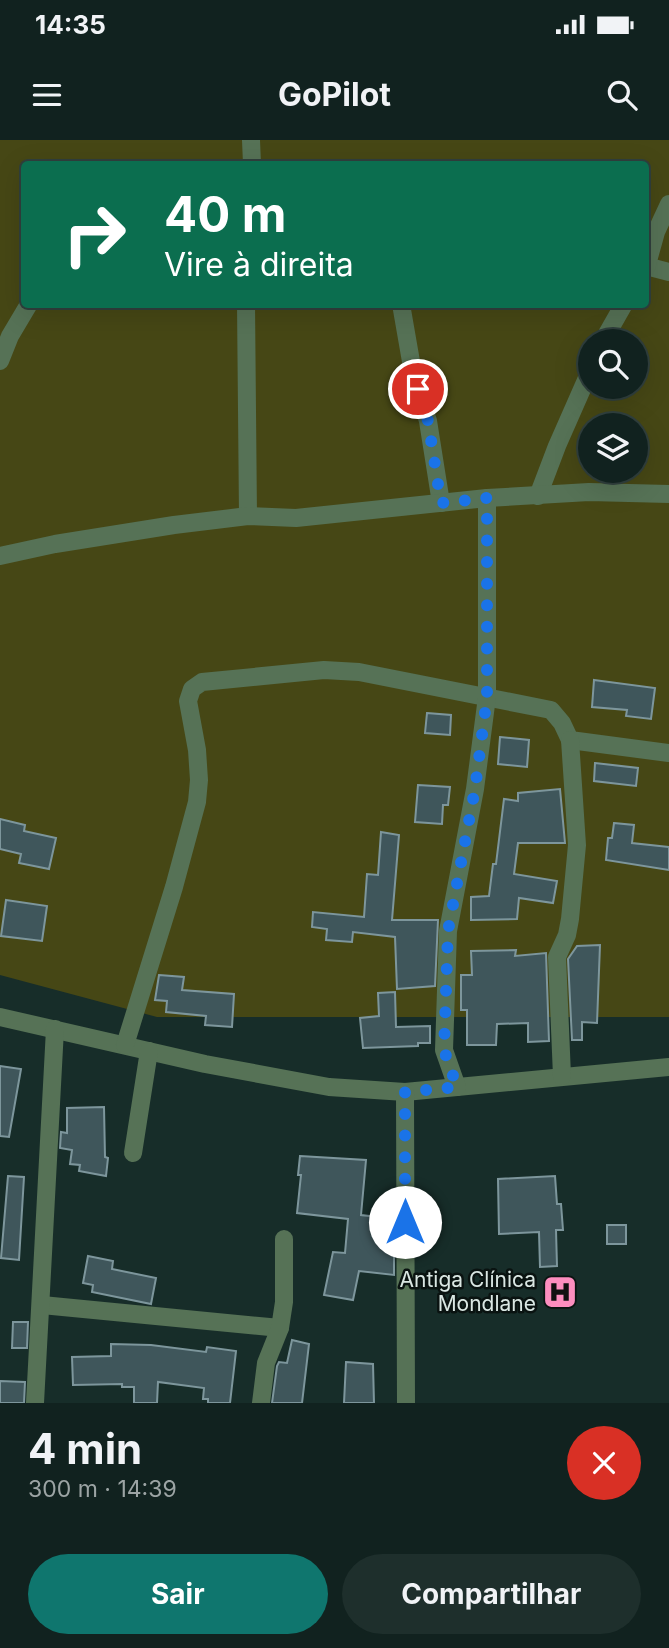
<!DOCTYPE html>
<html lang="pt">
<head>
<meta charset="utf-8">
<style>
	:root { --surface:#11221f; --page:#1e2f2c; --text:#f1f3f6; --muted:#9ca4a4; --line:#303f3d; --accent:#0f766e }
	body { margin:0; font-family:Inter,sans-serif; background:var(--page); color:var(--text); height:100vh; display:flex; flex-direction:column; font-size:26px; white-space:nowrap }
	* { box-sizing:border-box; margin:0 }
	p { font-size:23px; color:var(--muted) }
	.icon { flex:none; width:38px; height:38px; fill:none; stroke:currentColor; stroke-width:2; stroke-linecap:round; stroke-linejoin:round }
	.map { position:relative; height:1263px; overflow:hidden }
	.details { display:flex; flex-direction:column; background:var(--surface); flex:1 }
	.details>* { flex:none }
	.guide { position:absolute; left:21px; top:21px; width:628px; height:147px; border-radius:7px; box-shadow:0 7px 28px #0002,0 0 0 2px var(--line); background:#0b6e4f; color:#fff; overflow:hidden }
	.buttons { position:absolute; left:578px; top:189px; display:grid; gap:14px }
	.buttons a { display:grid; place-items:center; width:70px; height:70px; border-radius:50%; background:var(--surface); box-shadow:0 7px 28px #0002,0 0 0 2px var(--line); font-size:35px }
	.pin { position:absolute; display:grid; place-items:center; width:60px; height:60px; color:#fff; margin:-30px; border:4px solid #fff; border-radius:50%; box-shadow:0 2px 7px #0007 }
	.me { position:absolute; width:77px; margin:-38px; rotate:0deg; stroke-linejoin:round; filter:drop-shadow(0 0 5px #0008) }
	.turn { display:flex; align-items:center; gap:24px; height:147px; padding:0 28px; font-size:32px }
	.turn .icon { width:91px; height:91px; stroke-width:2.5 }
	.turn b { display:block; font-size:49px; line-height:60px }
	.round { display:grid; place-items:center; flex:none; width:74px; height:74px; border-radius:37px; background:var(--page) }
	.summary { display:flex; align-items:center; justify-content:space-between; height:119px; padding:0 28px }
	h1 { font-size:42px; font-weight:700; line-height:52px }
	.cta { display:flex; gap:14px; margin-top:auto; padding:14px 28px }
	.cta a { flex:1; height:80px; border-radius:42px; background:var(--accent); color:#fff; font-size:28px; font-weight:700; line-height:80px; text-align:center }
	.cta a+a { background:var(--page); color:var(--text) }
	.status { display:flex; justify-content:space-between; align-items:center; height:49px; padding:0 35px; background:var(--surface); direction:ltr }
	.status svg { height:19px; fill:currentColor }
	header { display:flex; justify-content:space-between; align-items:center; height:91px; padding:0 28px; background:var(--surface); font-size:32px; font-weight:700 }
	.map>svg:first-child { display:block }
</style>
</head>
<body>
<div class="status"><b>14:35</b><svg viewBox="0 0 49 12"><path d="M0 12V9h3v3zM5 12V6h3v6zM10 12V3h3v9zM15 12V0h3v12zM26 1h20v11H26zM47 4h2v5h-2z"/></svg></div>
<header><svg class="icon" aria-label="menu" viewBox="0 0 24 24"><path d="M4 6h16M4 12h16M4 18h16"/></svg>GoPilot<svg class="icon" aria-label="search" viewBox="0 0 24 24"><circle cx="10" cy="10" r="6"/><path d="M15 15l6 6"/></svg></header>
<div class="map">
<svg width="669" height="1263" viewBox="0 0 669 1263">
	<rect width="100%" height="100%" fill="#172d29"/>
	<path fill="#464715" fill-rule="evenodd" d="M 0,0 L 669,0 L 669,877 L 157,877 L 0,835 ZM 24,24 L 646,24 L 646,164 L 24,164 ZM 590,201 L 635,201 L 635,247 L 590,247 ZM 590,285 L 635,285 L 635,331 L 590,331 Z"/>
	<g fill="#3f565b" stroke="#7d969c" stroke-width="2">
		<path d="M 594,540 L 655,548 L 651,579 L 626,576 L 627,570 L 592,567 Z"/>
		<path d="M 427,573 L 451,575 L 450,595 L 425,593 Z"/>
		<path d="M 500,597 L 529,600 L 527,627 L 498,624 Z"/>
		<path d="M 595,623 L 638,628 L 636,646 L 594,641 Z"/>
		<path d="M 418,645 L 450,647 L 448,665 L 443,665 L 442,684 L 415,682 Z"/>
		<path d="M 560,649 L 565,703 L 518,703 L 514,734 L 557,741 L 553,763 L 519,758 L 517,779 L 471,780 L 471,757 L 489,756 L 493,724 L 496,724 L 504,659 L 518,661 L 518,653 Z"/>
		<path d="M 0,679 L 25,685 L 24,691 L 56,698 L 49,729 L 19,723 L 21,714 L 0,709 Z"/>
		<path d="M 614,683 L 634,685 L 632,703 L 669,707 L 669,730 L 606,720 L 608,698 L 612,698 Z"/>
		<path d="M 381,692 L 399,695 L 392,780 L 438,780 L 435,846 L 397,849 L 395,797 L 353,792 L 352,802 L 326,800 L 327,789 L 312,787 L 313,772 L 364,777 L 367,734 L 378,735 Z"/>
		<path d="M 6,760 L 47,766 L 42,801 L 1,796 Z"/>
		<path d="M 600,805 L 597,883 L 582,882 L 582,900 L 572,900 L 568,819 L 577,806 Z"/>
		<path d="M 516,810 L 515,816 L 546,813 L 549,901 L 528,902 L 528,883 L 497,884 L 496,905 L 467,905 L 467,870 L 461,870 L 461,835 L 472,835 L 471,811 Z"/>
		<path d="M 159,835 L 184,837 L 182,850 L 234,854 L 232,887 L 205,885 L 206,876 L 166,872 L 167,861 L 155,860 Z"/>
		<path d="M 395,852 L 396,887 L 430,886 L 430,903 L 418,903 L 418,906 L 363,908 L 360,878 L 379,876 L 378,853 Z"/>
		<path d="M 0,926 L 21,929 L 9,997 L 0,996 Z"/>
		<path d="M 104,967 L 105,1017 L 108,1018 L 106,1036 L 79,1031 L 80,1025 L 70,1024 L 72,1010 L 60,1008 L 61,992 L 67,993 L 67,968 Z"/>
		<path d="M 300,1016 L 366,1020 L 361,1075 L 386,1078 L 383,1108 L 394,1109 L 394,1135 L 359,1131 L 353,1160 L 324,1155 L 333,1112 L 345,1113 L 348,1079 L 297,1073 L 301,1035 L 298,1035 Z"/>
		<path d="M 8,1036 L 24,1037 L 19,1120 L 1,1118 Z"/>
		<path d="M 555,1036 L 557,1064 L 561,1064 L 563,1090 L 556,1090 L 557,1126 L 540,1127 L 539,1092 L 499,1094 L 498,1039 Z"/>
		<rect x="607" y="1085" width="19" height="19"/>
		<path d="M 88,1116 L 113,1121 L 112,1129 L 156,1138 L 151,1164 L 92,1152 L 93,1145 L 83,1143 Z"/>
		<path d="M 13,1182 L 28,1182 L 27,1208 L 12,1208 Z"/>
		<path d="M 292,1200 L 309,1204 L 302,1263 L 272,1263 L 277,1226 L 279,1222 L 287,1223 Z"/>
		<path d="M 111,1204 L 151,1205 L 206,1212 L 207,1207 L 236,1211 L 230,1263 L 208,1263 L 208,1259 L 203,1259 L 204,1248 L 158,1242 L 157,1263 L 134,1263 L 134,1247 L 122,1247 L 122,1244 L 73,1245 L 72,1217 L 111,1216 Z"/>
		<path d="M 346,1222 L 373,1224 L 374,1263 L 344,1263 Z"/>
		<path d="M 0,1241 L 25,1242 L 24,1263 L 0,1263 Z"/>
	</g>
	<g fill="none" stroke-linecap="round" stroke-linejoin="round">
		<g stroke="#567256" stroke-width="18">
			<path d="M 251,0 L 252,24"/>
			<path d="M 646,126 L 669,132"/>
			<path d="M 646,128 L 656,92 L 669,64"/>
			<path d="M 246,164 L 248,376"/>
			<path d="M 401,164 L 413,233 L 428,281 L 441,363"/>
			<path d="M 603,201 L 624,164"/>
			<path d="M 0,221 L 10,196 L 29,164"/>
			<path d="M 538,356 L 557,306 L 590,231"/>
			<path d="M 0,416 L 55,404 L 174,385 L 248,376 L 296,378 L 487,358 L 589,352 L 669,354"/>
			<path d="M 0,877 L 205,924 L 329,947 L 405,952 L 669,927"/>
			<path d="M 125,905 L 174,747 L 197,662 L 199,640 L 197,610 L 188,561 L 192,549 L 202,542 L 324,530 L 359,532 L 551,570 L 562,583 L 570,600 L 669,613"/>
			<path d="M 562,936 L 557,817 L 567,795 L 570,779 L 577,705 L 570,600"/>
			<path d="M 457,947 L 444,910 L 448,791 L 475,649 L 487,557 L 487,358"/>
			<path d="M 405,952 L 406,1263"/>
			<path d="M 133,1013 L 149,911"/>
			<path d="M 42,1165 L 280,1188"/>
			<path d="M 35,1263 L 55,889"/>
			<path d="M 261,1263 L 266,1223 L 280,1188 L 284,1162 L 284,1099"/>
		</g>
	</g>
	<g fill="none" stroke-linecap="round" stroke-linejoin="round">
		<path stroke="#1a73e8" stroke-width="12" stroke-dasharray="0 21.6" d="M 405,1082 L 405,952 L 457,947 L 444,910 L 448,791 L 475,649 L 487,557 L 487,358 L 441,363 L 428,281 L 418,249"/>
	</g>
	<defs>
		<g id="hospital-square" transform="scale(1.75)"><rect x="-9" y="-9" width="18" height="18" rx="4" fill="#fd8ebf" stroke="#0a1311"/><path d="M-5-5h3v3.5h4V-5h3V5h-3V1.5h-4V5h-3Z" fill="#111"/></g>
	</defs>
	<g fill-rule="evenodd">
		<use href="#hospital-square" x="560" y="1152"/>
	</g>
	<g text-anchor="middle" stroke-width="5" stroke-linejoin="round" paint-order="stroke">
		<g font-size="21" fill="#dae7e3" stroke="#0a1311" text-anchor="end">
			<text x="536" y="1147">Antiga Clínica<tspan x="536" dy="24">Mondlane</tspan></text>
		</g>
	</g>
</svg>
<div class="buttons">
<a><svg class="icon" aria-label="search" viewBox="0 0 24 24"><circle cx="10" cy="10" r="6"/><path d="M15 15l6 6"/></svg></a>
<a><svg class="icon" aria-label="layers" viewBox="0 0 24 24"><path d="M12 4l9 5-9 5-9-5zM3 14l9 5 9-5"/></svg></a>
</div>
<div class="pin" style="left:418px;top:249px;background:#d93025"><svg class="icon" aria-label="arrive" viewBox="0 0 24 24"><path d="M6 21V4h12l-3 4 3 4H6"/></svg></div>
<svg class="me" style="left:405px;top:1082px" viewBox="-20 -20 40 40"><circle r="19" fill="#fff"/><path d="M0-13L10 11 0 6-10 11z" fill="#1a73e8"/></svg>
<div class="guide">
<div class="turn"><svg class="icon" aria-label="right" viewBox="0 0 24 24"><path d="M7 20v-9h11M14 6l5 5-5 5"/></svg><div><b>40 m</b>Vire à direita</div></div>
</div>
</div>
<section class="details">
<div class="summary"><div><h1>4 min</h1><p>300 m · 14:39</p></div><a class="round" style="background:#d93025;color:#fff"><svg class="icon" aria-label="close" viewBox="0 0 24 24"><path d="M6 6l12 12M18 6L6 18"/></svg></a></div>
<div class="cta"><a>Sair</a><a>Compartilhar</a></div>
</section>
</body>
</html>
